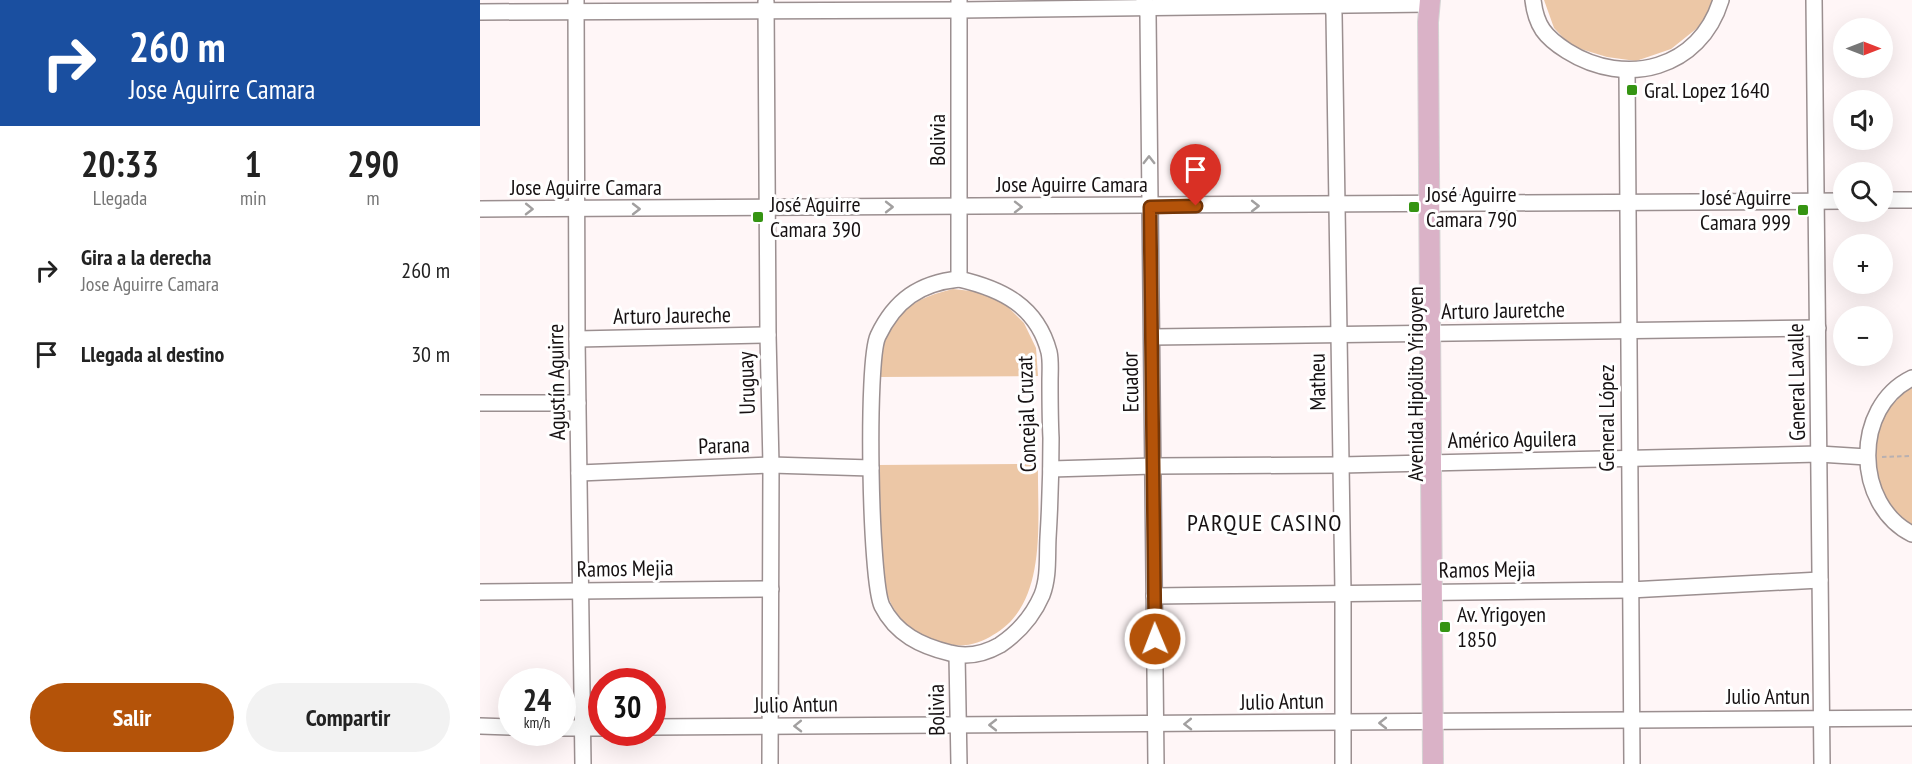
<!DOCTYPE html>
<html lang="es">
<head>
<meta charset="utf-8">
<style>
	:root { --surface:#fff; --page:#f2f2f2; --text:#222; --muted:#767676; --accent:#b45309 }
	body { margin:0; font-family:"PT Sans Narrow",sans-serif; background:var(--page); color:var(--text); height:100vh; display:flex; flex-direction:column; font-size:22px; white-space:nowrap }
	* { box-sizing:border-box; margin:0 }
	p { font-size:20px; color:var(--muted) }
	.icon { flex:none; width:33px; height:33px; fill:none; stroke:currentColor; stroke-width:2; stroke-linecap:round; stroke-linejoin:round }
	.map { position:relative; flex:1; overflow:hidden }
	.sheet { display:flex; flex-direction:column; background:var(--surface); width:480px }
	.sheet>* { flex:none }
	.guide { background:#1a4fa0; color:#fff; overflow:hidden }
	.needle { width:39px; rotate:90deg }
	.controls { position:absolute; left:1353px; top:18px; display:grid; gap:12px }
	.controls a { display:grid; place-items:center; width:60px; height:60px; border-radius:50%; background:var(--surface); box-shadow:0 6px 24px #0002; font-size:30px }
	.speed { position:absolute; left:18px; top:668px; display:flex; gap:12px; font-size:30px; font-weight:700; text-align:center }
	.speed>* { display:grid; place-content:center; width:78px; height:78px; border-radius:50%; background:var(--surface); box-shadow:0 6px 24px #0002; line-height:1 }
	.speed small { font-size:15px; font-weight:400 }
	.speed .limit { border:9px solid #d22; background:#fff; color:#111 }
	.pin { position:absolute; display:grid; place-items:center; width:51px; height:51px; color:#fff; margin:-62px -26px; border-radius:50% 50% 50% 0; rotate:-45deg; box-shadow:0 0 6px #0007 }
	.pin .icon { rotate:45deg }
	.me { position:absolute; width:66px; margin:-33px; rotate:359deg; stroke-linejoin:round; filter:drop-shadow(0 0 4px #0008) }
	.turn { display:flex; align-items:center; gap:21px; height:126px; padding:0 30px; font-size:27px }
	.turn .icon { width:78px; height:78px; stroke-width:2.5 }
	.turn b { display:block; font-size:42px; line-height:51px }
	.eta { display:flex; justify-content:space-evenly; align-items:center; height:102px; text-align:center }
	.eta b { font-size:36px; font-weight:600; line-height:42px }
	.action { display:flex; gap:12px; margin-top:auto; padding:12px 30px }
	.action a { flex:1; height:69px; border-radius:36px; background:var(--accent); color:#fff; font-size:24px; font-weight:600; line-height:69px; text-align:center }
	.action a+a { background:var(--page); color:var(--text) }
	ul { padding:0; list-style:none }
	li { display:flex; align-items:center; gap:18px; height:84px; padding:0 30px }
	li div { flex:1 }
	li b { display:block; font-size:22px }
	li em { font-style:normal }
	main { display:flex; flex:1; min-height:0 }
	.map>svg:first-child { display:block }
</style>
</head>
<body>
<main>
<section class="sheet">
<div class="guide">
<div class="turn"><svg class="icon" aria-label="right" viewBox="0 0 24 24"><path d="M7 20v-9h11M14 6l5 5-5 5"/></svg><div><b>260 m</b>Jose Aguirre Camara</div></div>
</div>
<div class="eta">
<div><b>20:33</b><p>Llegada</p></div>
<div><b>1</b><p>min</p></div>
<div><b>290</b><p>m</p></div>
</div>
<ul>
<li><svg class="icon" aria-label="right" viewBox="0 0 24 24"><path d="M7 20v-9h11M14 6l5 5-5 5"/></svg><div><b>Gira a la derecha</b><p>Jose Aguirre Camara</p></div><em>260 m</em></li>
<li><svg class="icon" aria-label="arrive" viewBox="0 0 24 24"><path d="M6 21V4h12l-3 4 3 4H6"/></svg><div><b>Llegada al destino</b></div><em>30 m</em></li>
</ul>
<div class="action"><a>Salir</a><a>Compartir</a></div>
</section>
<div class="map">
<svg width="1432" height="764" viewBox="0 0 1432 764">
	<rect width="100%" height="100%" fill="#fff6f7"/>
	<g fill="#ecc7a6">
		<path d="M 1064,0 L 1232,0 L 1233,3 L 1221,25 L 1191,49 L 1156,61 L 1127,57 L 1091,46 L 1074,28 Z"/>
		<path d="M 473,289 L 500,292 L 525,304 L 544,323 L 556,348 L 558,376 L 399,377 C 402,324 421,301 473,289 Z"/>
		<path d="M 1432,387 L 1432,526 C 1398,508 1385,456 1401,422 C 1408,407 1419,397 1432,387 Z"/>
		<path d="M 558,464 C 557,520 569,604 513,635 C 502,642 487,647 474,645 C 450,641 427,631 414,609 C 393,574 399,505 397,465 Z"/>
	</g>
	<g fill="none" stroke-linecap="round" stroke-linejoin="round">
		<g stroke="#9b8f90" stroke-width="18">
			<g id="minor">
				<path d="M 96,0 L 97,339 L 103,764"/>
				<path d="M 664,0 L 668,15 L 676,764"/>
				<path d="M 851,0 L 854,14 L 863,592 L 863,764"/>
				<path d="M 1053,0 C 1056,26 1065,37 1087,51 C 1146,88 1220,69 1241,0"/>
				<path d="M 1334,0 L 1342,764"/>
				<path d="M 286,2 L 288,335 L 291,465 L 290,764"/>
				<path d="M 0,12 L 479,10 L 950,4"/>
				<path d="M 1147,71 L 1152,764"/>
				<path d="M 1402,200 L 1432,200"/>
				<path d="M 0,209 L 1364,201"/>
				<path d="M 479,279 C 522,289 557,306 569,352 C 571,361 570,372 570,381 C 570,400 570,419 571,438 C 571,471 570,505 568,538 C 567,557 569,577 562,595 C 553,616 539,632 520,645 C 504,654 488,658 470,653 C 441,646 416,634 402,606 C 390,581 386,361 398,336 C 415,300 440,283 479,279 Z"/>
				<path d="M 479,279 L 479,0"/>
				<path d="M 672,337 L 1338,328"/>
				<path d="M 97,339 L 288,335"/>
				<path d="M 1432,378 C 1372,407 1374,505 1432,534"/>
				<path d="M 0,403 L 98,403"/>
				<path d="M 571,469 L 674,466 L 861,465 L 1339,454 L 1387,457"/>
				<path d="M 99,473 L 291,465 L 391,468"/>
				<path d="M 0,592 L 291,589"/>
				<path d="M 674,596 L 1150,590 L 1340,580"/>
				<path d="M 477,655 L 479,764"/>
				<path d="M 0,726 L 32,727"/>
				<path d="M 172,727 L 1432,718"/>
				<path d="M 82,728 L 122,728"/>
			</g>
		</g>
		<g stroke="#d5d4d4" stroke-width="22">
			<path id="major" d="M 950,0 L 948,22 L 953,764"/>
		</g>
		<path stroke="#b8b0b1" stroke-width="2" stroke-dasharray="4.5 3" stroke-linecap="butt" d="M 1402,457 L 1432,456"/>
		<use href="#minor" stroke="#fff" stroke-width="15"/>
		<use href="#major" stroke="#dab2c7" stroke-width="20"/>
	</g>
	<defs><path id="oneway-chevron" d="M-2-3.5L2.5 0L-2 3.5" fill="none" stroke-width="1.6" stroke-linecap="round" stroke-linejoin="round" transform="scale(1.5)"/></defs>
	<g stroke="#a2a0a0">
		<use href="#oneway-chevron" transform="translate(669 160) rotate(-90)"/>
		<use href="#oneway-chevron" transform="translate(775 206)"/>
		<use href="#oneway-chevron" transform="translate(409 207)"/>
		<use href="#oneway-chevron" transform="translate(538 207)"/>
		<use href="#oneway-chevron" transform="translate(49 209) rotate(1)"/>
		<use href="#oneway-chevron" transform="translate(156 209)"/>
		<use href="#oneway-chevron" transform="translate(903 723) rotate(180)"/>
		<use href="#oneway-chevron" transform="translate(708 724) rotate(179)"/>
		<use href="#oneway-chevron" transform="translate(513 725) rotate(-180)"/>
		<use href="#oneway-chevron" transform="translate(318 726) rotate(179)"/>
	</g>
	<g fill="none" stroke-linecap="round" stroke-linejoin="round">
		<g stroke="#753606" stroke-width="15">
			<path id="route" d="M 675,639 L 670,207 L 716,206"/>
		</g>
		<use href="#route" stroke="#b45309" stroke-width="10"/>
	</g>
	<g fill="#359412" stroke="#fff" stroke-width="2">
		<rect x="1146" y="84" width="12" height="12" rx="3"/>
		<rect x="928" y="201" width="12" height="12" rx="3"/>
		<rect x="1317" y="204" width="12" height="12" rx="3"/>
		<rect x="272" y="211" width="12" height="12" rx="3"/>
		<rect x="959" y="621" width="12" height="12" rx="3"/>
	</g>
	<g text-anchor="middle" stroke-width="6" stroke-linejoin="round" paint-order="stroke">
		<g font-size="22" fill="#161112" stroke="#fff" text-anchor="start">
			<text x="1164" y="98">Gral. Lopez 1640</text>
			<text x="946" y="202">José Aguirre<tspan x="946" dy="25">Camara 790</tspan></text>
			<text x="1311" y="205" text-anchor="end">José Aguirre<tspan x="1311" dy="25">Camara 999</tspan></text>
			<text x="290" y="212">José Aguirre<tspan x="290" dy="25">Camara 390</tspan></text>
			<text x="977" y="622">Av. Yrigoyen<tspan x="977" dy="25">1850</tspan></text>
		</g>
		<g font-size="22" fill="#161112" stroke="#fff">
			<text transform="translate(457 140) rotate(-90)" y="8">Bolivia</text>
			<text x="592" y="192">Jose Aguirre Camara</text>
			<text x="106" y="195">Jose Aguirre Camara</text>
			<text transform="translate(1023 310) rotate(-1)" y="8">Arturo Jauretche</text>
			<text transform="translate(192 315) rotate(-1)" y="8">Arturo Jaureche</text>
			<text transform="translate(76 382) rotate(-91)" y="8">Agustín Aguirre</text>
			<text transform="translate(650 382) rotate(-91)" y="8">Ecuador</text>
			<text transform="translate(837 382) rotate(-91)" y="8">Matheu</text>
			<text transform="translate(1316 382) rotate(-91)" y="8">General Lavalle</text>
			<text transform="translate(266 383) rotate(-92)" y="8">Uruguay</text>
			<text transform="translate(935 384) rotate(-90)" y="8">Avenida Hipólito Yrigoyen</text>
			<text transform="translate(546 414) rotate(-92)" y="8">Concejal Cruzat</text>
			<text transform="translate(1126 418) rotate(-90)" y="8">General López</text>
			<text transform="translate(1032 439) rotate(-1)" y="8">Américo Aguilera</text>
			<text transform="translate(244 445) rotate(-2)" y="8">Parana</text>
			<text transform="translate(145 568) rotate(-1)" y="8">Ramos Mejia</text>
			<text transform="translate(1007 569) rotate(-1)" y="8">Ramos Mejia</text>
			<text x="1288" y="704">Julio Antun</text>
			<text transform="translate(802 701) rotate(-1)" y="8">Julio Antun</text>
			<text transform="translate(316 704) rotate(-1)" y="8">Julio Antun</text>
			<text transform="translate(456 710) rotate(-91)" y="8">Bolivia</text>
		</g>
		<g font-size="24" letter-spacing="1.5" fill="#161112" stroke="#fff">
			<text x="785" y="531">PARQUE CASINO</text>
		</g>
	</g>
</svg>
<div class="controls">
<a><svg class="needle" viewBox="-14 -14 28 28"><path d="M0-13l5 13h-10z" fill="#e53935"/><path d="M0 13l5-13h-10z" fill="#767676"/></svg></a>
<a><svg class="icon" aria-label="sound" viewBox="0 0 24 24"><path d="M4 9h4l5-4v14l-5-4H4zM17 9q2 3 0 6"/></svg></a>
<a><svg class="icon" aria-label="search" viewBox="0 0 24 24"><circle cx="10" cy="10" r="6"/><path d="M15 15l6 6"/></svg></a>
<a>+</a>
<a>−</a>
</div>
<div class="speed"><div>24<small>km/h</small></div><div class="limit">30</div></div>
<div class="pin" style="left:716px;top:206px;background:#d93025"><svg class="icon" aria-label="arrive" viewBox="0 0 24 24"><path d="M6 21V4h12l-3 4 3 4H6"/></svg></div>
<svg class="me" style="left:675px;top:639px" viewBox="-20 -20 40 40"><circle r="17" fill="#b45309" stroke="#fff" stroke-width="3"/><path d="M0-11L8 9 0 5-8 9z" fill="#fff"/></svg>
</div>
</main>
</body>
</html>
